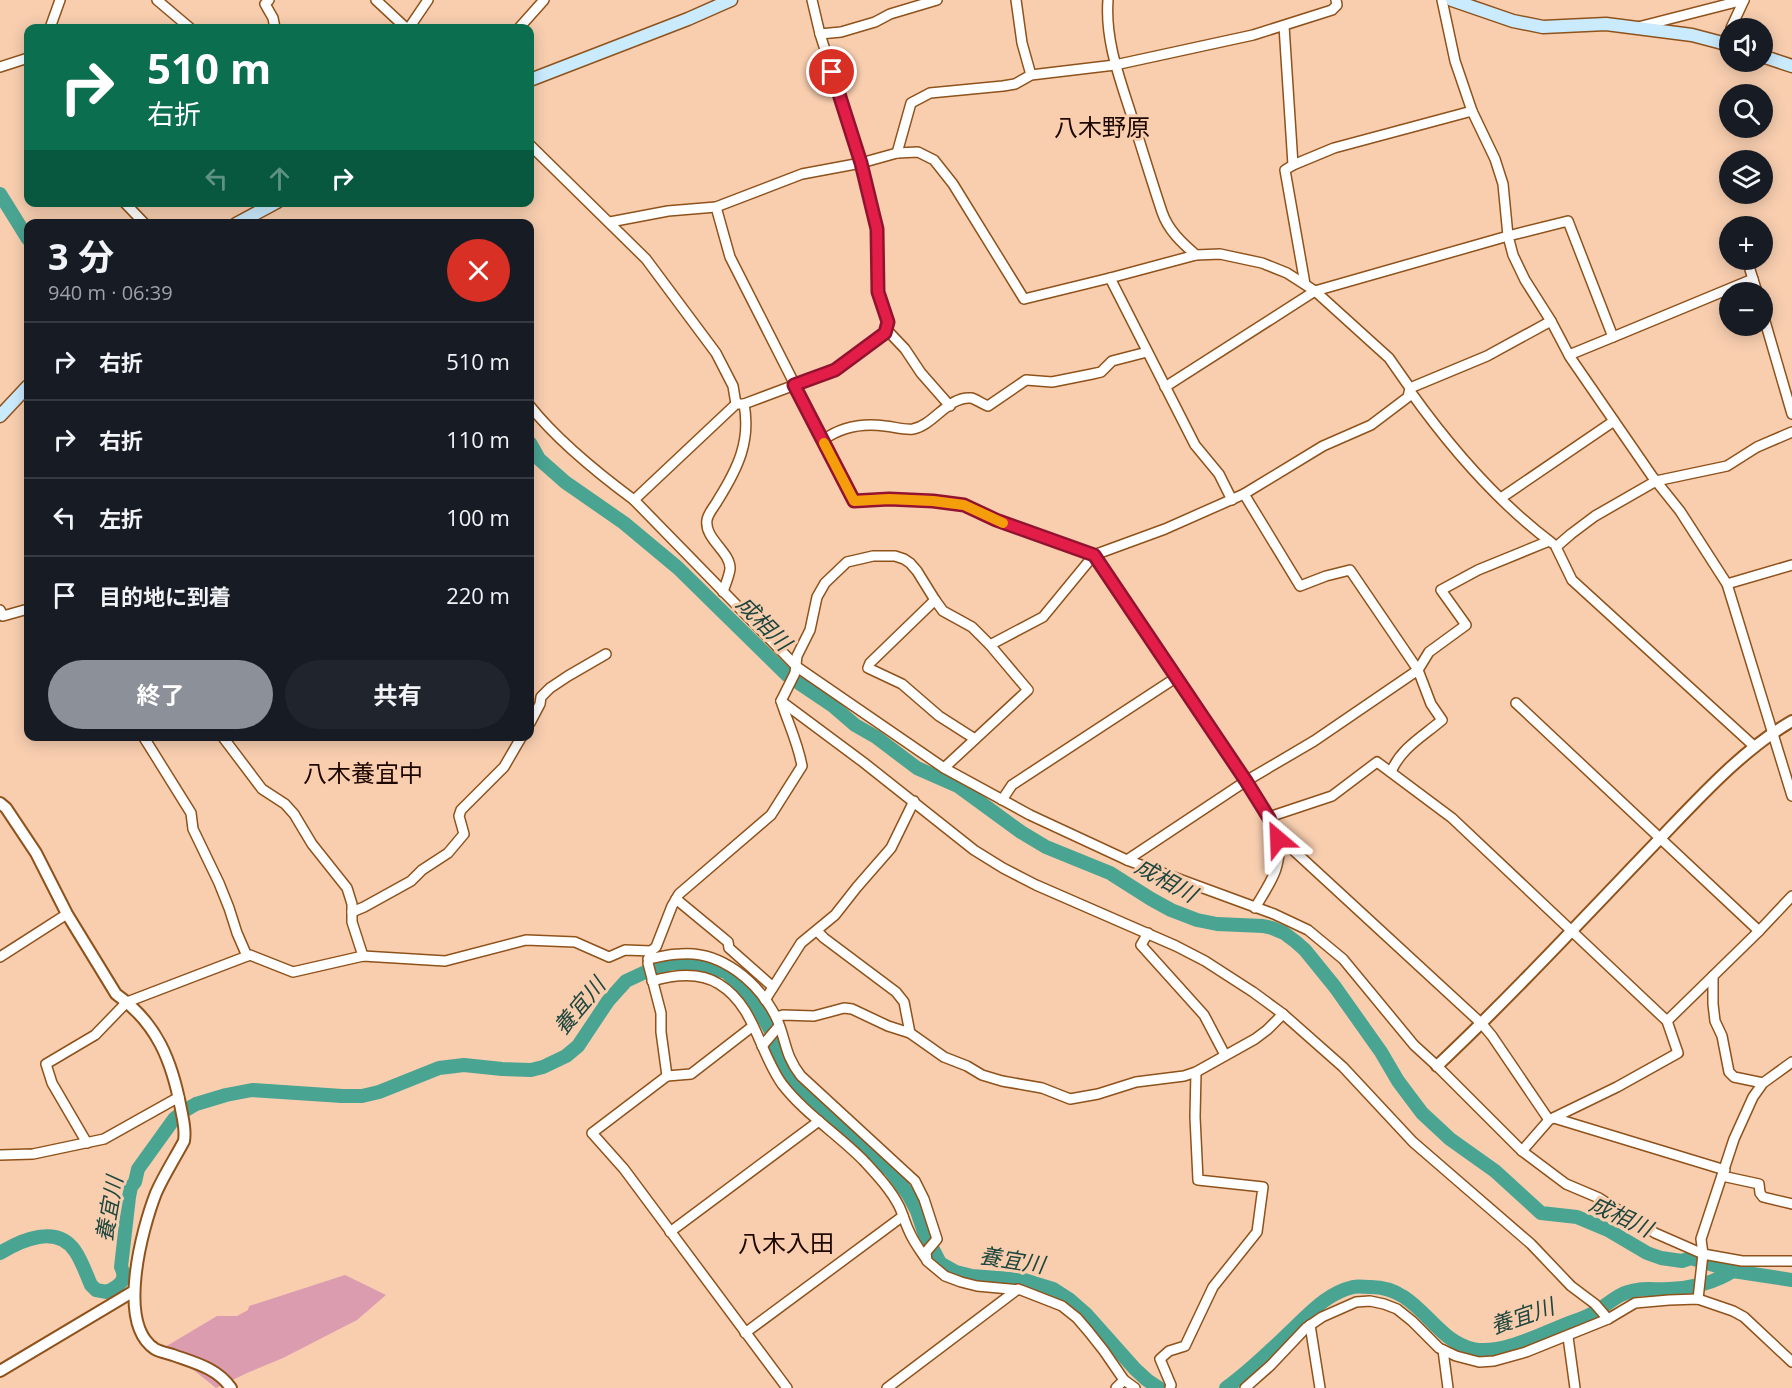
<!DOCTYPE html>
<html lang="ja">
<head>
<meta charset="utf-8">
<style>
	:root { --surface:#171b24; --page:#20242c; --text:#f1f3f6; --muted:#9ea1a6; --line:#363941; --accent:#8c9099 }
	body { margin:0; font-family:"Open Sans","Noto Sans JP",sans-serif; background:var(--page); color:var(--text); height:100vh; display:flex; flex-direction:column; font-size:22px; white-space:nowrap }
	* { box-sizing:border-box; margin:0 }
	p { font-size:20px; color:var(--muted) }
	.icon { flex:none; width:33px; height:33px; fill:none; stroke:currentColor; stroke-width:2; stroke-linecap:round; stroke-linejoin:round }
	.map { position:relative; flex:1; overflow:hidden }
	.drawer { position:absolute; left:24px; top:219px; width:510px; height:522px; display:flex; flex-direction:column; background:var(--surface); border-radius:12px; box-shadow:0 3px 15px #0003 }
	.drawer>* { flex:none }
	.top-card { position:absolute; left:24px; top:24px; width:510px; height:183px; border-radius:12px; box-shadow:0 3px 15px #0003; background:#0b6e4f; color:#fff; overflow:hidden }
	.buttons { position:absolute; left:1719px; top:18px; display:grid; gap:12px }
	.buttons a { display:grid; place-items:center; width:54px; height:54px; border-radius:50%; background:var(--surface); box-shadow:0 3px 15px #0003; font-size:30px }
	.pin { position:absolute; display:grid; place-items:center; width:51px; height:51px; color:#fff; margin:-26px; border:3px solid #fff; border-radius:50%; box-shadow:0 2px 6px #0007 }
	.me { position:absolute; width:66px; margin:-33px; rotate:334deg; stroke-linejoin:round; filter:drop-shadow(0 0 4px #0008) }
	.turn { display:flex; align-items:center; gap:21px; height:126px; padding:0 24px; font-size:27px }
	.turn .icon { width:78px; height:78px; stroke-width:2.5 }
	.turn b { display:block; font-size:42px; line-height:51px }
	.lanes { display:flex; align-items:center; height:57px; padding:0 24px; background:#0003; justify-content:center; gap:30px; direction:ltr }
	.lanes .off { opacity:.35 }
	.round { display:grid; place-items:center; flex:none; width:63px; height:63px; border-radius:32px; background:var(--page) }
	.headline { display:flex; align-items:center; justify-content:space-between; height:102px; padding:0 24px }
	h1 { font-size:36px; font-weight:700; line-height:45px }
	.action { display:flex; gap:12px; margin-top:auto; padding:12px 24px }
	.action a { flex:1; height:69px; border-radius:36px; background:var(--accent); color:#fff; font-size:24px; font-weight:700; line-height:69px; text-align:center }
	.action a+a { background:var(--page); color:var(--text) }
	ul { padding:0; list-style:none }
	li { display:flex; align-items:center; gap:18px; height:78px; padding:0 24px; border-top:2px solid var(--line) }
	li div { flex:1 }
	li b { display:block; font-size:22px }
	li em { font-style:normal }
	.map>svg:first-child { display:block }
</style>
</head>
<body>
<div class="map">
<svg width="1792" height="1388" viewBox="0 0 1792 1388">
	<rect width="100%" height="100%" fill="#f8ceaf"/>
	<path fill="#db9cb0" d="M 345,1275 L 386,1295 L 357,1320 L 283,1358 L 247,1373 L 216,1388 L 165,1347 L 217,1316 L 237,1316 L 248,1310 L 249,1306 Z"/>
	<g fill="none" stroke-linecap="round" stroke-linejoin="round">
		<g stroke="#4aa492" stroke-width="14">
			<path d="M 0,194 L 28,239"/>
			<path d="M 530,443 L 539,459 L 565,482 L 624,523 L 678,568 L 787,675 L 833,706 L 855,725 L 876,737 L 917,768 L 958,786 L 1021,832 L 1046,847 L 1110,873 L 1151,899 L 1171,910 L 1197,920 L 1217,924 L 1263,926 L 1272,928 L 1284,933 L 1296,942 L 1305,950 L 1335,987 L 1381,1052 L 1398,1081 L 1422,1113 L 1450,1139 L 1495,1171 L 1541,1213 L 1577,1217 L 1608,1230 L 1647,1253 L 1661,1258 L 1682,1261 L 1691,1258 L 1733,1271 L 1792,1280"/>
			<path d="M 0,1253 C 21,1240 57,1224 75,1251 C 82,1261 86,1274 91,1285 L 96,1290 L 107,1292 C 119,1286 128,1280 121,1267 L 129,1197 L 131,1187 L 135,1182 L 138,1169 L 174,1119 L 184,1111 L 196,1104 L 226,1095 L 252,1090 L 342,1096 L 362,1096 L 379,1092 L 439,1068 L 464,1065 L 502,1069 L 531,1070 L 543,1067 L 566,1056 L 578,1046 L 608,1001 L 626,981 L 654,968 L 673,963 L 688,963 L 706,966 L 726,972 L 739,984 L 754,1001 L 771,1031 L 782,1066 L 800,1090 L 854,1136 L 876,1159 L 891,1171 L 908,1194 L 917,1211 L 924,1232 L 940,1263 L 956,1272 L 972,1276 L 1024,1280 L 1053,1289 L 1070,1300 L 1086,1314 L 1135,1369 L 1147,1380 L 1159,1388"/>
			<path d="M 1226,1388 C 1250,1371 1272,1349 1294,1328 C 1312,1311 1328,1293 1353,1287 C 1358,1286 1365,1287 1371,1287 C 1419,1287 1432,1340 1473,1349 C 1500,1355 1539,1335 1564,1325 C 1574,1321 1584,1318 1593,1313 C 1610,1304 1616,1293 1637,1290 C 1647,1288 1658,1290 1669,1289 C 1692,1288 1713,1284 1733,1271"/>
		</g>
		<g stroke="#8f521b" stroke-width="12">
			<g id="minor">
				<path d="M 157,0 L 190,28"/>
				<path d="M 269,0 L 265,4 L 273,18 L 275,28"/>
				<path d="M 376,0 L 406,28"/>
				<path d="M 812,0 L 820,34 L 861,163 L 877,229 L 878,292 L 888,322 L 885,334 L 835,370 L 744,404 L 736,404 L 634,500 L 797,667 L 944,768 L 1030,815 L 1127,860 L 1274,914 L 1308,930 L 1343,959 L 1414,1045 L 1437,1066 L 1522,1151 L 1566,1184 L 1599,1198 L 1655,1233 L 1703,1254 L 1742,1261 L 1792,1261"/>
				<path d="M 1016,0 L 1022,43 L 1031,75"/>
				<path d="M 1442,0 L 1455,61 L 1472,111 L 1495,159 L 1503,184 L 1508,236 L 1513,255 L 1525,280 L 1551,321 L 1570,357 L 1652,476 L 1680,511 L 1727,584 L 1792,796"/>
				<path d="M 1284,26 L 1293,165 L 1285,170 L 1305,284"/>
				<path d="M 1638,27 L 1744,0"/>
				<path d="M 50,28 L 60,0"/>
				<path d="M 409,28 L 428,0"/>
				<path d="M 519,28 L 544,0"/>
				<path d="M 1731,28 L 1744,0"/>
				<path d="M 820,34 L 841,32 L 875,22 L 890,14 L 937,0"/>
				<path d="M 0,67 L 28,58"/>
				<path d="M 530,145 L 646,259 L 716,353 L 733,386 L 736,404"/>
				<path d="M 897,153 L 911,103 L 930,93 L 1003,86 L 1015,84 L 1031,75 L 1115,65 L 1253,35 L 1332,10 L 1337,5 L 1336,0"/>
				<path d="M 1293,165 L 1334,148 L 1472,111"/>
				<path d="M 124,202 L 145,224"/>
				<path d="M 716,207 L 730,257 L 854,501 L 889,499 L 933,501 L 964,505 L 996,520 L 1094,555 L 1246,781 L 1314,741 L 1418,670 L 1350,570 L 1326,576 L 1300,586 L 1244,494"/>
				<path d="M 610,222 L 668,211 L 716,207 L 802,174 L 861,163 L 897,153 L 918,152 L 934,160 L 953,184 L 1024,299 L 1110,278 L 1196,255"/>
				<path d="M 1747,260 L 1757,292"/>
				<path d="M 1110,278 L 1195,445 L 1219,474 L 1232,500"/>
				<path d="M 1762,311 L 1792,414"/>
				<path d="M 886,329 L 905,349 L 921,373 L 950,406"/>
				<path d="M 1613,337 L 1753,279"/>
				<path d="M 1165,387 L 1315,291 L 1508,236 L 1568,221 L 1613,337 L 1569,355"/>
				<path d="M 1410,388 L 1487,356 L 1551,321"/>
				<path d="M 1410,391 C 1450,447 1496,501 1552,543"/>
				<path d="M 530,406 C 557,440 599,474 634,500"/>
				<path d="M 823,440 C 841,427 863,423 885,426 C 895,427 904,430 913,429 C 934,425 948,396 971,398 C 976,399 982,404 988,406 L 1026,380 L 1052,382 L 1092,374 L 1101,372 L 1112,361 L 1147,352"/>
				<path d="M 1501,498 L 1614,421"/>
				<path d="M 1727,584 L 1792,565"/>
				<path d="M 723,592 C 725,585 729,577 730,569 C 731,552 704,539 707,520 C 708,513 715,506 718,500 C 738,468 751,441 744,404"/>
				<path d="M 0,610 L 3,616 L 28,609"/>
				<path d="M 781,701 L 863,762 L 974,850 L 1003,868 L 1036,885 L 1176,946 L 1205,961 L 1253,992 L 1283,1014 L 1343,1067 L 1413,1142 L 1531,1244 L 1571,1286 L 1595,1304 L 1608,1319"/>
				<path d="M 1516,703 L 1759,931"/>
				<path d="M 530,723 L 540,704 L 541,697 L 550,688 L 568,676 L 606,654"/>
				<path d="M 143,736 L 191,813 L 193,829 L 219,883 L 229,908 L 237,933 L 247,956"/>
				<path d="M 222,736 L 262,789 L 285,804 L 294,814 L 312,844 L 347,888 L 352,904 L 352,922 L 363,956"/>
				<path d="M 975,739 L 939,716 L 902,684 L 868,668 L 870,663 L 935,600 L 943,611 L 972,627 L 990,645"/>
				<path d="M 1755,747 L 1572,580 L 1556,547 L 1571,534 L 1595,516 L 1656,481 L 1727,466 L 1757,447 L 1792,432"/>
				<path d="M 944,768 L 1028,690 L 990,645 L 1043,617 L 1094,555 L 1165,529 L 1244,494 L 1323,446 L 1371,425 L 1408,397 L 1410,388 L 1389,358 L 1315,291 L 1287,273 L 1262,263 L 1220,254 L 1196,255 C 1182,243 1168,230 1162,212 C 1151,179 1141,146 1131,114 C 1119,76 1105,40 1108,0"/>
				<path d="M 1391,772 C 1401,748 1422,737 1442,720 L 1431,704 L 1418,670 L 1429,652 L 1466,625 L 1441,590 L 1478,570 L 1549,541"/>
				<path d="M 1002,800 L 1012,785 L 1177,677"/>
				<path d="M 1269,817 L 1332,796 L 1377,762 L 1452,818 L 1667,1021 L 1759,931 L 1792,896"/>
				<path d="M 1127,860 L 1246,781 L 1269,817 L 1278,839 L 1291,848 L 1482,1024 L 1492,1036 L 1549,1120"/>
				<path d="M 676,899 L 722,937 L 728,942 L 729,948 L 773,987"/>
				<path d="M 1255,908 C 1269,884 1283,867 1278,839"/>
				<path d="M 352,912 L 364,907 L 411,881 L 422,870 L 448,853 L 464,834 L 459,816 L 461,810 L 504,767 L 522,736"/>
				<path d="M 817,931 L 824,938 L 896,992 L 904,1002 L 910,1033"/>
				<path d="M 1148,933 L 1141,945 L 1204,1015 L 1225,1055"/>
				<path d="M 0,957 L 67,914"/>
				<path d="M 648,959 C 659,957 670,954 680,954 C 721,950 758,982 776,1017 C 786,1038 784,1055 801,1076 L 915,1181 L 924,1199 L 937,1239 L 926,1252 L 927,1261 L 945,1276 L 961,1282 L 977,1286 L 1021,1290 L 1062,1306 L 1077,1318 L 1089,1332 L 1104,1351 L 1124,1380 L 1116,1388"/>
				<path d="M 1713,976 L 1713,1004 L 1715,1021 L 1722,1036 L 1729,1072 L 1734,1077 L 1763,1083"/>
				<path d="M 652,981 C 673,975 700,972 719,984 C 755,1006 759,1052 782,1084 C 805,1114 839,1135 865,1162 C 877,1175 891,1190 899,1206 C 903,1214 905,1223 909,1231 C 913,1241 920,1250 926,1259"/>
				<path d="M 765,1000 L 801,943 L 835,915 L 857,887 L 891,848 L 914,801"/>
				<path d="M 776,1017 L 783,1015 L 814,1016 L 844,1008 L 852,1009 L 888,1026 L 910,1033 L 944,1057 L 967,1066 L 982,1075 L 1002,1081 L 1042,1088 L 1070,1099 L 1098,1094 L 1136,1082 L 1184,1076 L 1196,1072 L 1255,1039 L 1267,1030 L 1283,1014"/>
				<path d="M 753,1026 L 691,1074 L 667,1076 L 661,1032 L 661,1013 L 648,963 L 651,951 L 656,947 L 672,906 L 679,894 L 771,815 L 802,766 C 798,743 788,723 781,701 L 795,673 L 797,656 L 810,630 L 817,597 L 825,583 L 847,562 L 873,556 L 895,556 L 904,559 L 910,563 L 917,571 L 935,600"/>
				<path d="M 762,1046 L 779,1026"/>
				<path d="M 667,1076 L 592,1133 L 624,1169 L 787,1388"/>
				<path d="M 1554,1118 L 1725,1170"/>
				<path d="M 87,1143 L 52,1083 L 46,1064 L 95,1035 L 127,1002 L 250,955 L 293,972 L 363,956 L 445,961 L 526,940 L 575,942 L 609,957 L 625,950 L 651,951"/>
				<path d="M 1522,1151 L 1549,1120 L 1617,1087 L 1678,1053 L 1667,1021"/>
				<path d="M 0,1155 L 33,1154 L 104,1139 L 179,1097"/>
				<path d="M 1722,1176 L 1759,1184 L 1760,1193 L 1763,1197 L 1792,1204"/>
				<path d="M 670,1232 L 819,1121"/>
				<path d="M 1698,1299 L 1703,1254 L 1701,1239 L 1734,1139 L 1753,1097 L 1763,1083 L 1792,1062"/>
				<path d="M 1310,1325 L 1320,1388"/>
				<path d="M 745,1333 L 903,1216"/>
				<path d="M 1568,1337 L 1575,1388"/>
				<path d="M 1443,1350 L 1448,1388"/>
				<path d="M 1124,1380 L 1135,1388"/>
				<path d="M 887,1388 L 1018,1289"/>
				<path d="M 1170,1388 L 1171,1385 L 1160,1359 L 1169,1351 L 1185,1346 L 1213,1287 L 1257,1232 L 1263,1187 L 1198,1180 L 1195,1117 L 1196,1072"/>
				<path d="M 1245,1388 L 1271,1365 L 1306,1328 L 1322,1317 L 1356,1302 L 1370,1301 L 1384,1304 L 1397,1309 L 1412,1321 L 1439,1348 L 1456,1356 L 1479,1362 L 1494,1361 L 1526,1352 L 1608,1319 L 1635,1303 L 1669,1300 L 1698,1299 L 1733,1311 L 1744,1317 L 1792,1362"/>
			</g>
		</g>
		<g stroke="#8f521b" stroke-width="14">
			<g id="tertiary">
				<path d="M 0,803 L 6,808 L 36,853 L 67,914 L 116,994 C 157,1023 172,1061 181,1109 C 183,1120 186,1129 184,1141 C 175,1158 164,1175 156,1193 C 142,1229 116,1324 155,1349 C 160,1352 167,1353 173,1355 C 195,1363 217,1368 231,1388"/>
				<path d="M 1437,1066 C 1510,997 1578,924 1647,852 C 1691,807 1737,753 1792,721"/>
				<path d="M 0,1371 L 134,1291"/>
			</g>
		</g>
		<g stroke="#8f521b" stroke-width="15">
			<g id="secondary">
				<path d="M 1452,0 L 1513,21 L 1543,27 L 1606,24 L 1692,35 L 1730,45"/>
				<path d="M 1762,56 L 1792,66"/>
				<path d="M 530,80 L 688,19 L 731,0"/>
				<path d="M 236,224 L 277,202"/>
				<path d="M 0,416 L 28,386"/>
			</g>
		</g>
		<use href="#minor" stroke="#fff" stroke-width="9"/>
		<use href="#tertiary" stroke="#fff" stroke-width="10"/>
		<use href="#secondary" stroke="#caebfe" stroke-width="12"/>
	</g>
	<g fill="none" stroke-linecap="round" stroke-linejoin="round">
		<g stroke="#92132f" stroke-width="15">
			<path id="route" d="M 832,72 L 861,163 L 877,229 L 878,292 L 888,322 L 885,333 L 835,370 L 794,385 L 854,501 L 889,499 L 933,501 L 964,505 L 996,520 L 1094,555 L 1246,781 L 1269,818 L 1278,839"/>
		</g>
		<use href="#route" stroke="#e11d48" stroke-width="10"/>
		<path stroke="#f59e0b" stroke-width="10" d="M 824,443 L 854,501 L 889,499 L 933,501 L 964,505 L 1003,523"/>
	</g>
	<g text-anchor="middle" stroke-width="6" stroke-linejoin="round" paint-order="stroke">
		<g font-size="22" font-style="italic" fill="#1d463e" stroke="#f8ceaf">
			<text transform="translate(764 623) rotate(45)" y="8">成相川</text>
			<text transform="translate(1166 880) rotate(29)" y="8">成相川</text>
			<text transform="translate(579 1006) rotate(-50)" y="8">養宜川</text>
			<text transform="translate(109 1209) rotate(-80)" y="8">養宜川</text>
			<text transform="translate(1621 1216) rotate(25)" y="8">成相川</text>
			<text transform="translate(1012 1260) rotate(9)" y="8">養宜川</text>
			<text transform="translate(1522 1316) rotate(-19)" y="8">養宜川</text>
		</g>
		<g font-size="24" fill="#1e0700" stroke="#f8ceaf">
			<text x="1102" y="136">八木野原</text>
			<text x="363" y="782">八木養宜中</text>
			<text x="786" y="1252">八木入田</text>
		</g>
	</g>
</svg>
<div class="buttons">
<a><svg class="icon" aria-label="sound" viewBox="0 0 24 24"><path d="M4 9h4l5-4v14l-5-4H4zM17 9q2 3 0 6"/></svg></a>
<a><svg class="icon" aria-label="search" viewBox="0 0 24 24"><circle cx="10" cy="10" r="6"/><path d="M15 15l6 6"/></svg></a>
<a><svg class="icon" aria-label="layers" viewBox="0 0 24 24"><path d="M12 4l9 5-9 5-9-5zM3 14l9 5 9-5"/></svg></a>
<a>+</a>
<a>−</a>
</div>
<div class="pin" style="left:832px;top:72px;background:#d93025"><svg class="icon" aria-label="arrive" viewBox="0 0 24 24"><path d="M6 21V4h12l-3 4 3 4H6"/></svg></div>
<svg class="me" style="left:1278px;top:839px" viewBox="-20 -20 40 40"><path d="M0-17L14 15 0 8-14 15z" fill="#e11d48" stroke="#fff" stroke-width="4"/></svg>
<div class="top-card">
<div class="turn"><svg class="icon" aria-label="right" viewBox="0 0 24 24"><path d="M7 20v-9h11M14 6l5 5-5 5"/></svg><div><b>510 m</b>右折</div></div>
<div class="lanes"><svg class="icon off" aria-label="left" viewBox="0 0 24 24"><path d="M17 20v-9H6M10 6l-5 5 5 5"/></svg><svg class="icon off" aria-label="ahead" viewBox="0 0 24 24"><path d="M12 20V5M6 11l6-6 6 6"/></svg><svg class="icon" aria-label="right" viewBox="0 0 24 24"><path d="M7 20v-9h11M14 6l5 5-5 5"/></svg></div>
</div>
<section class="drawer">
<div class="headline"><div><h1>3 分</h1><p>940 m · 06:39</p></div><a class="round" style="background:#d93025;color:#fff"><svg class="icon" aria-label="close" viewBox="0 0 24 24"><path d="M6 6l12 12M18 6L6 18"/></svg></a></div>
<ul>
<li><svg class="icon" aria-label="right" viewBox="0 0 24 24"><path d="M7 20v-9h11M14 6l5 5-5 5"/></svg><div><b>右折</b></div><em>510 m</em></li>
<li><svg class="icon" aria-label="right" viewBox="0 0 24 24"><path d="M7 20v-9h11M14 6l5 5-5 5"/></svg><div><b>右折</b></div><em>110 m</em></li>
<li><svg class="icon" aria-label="left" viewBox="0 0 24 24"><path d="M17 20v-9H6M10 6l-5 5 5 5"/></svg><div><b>左折</b></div><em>100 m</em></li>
<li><svg class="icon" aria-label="arrive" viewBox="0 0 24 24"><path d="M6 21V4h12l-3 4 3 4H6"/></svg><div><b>目的地に到着</b></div><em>220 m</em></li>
</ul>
<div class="action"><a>終了</a><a>共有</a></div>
</section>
</div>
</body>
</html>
